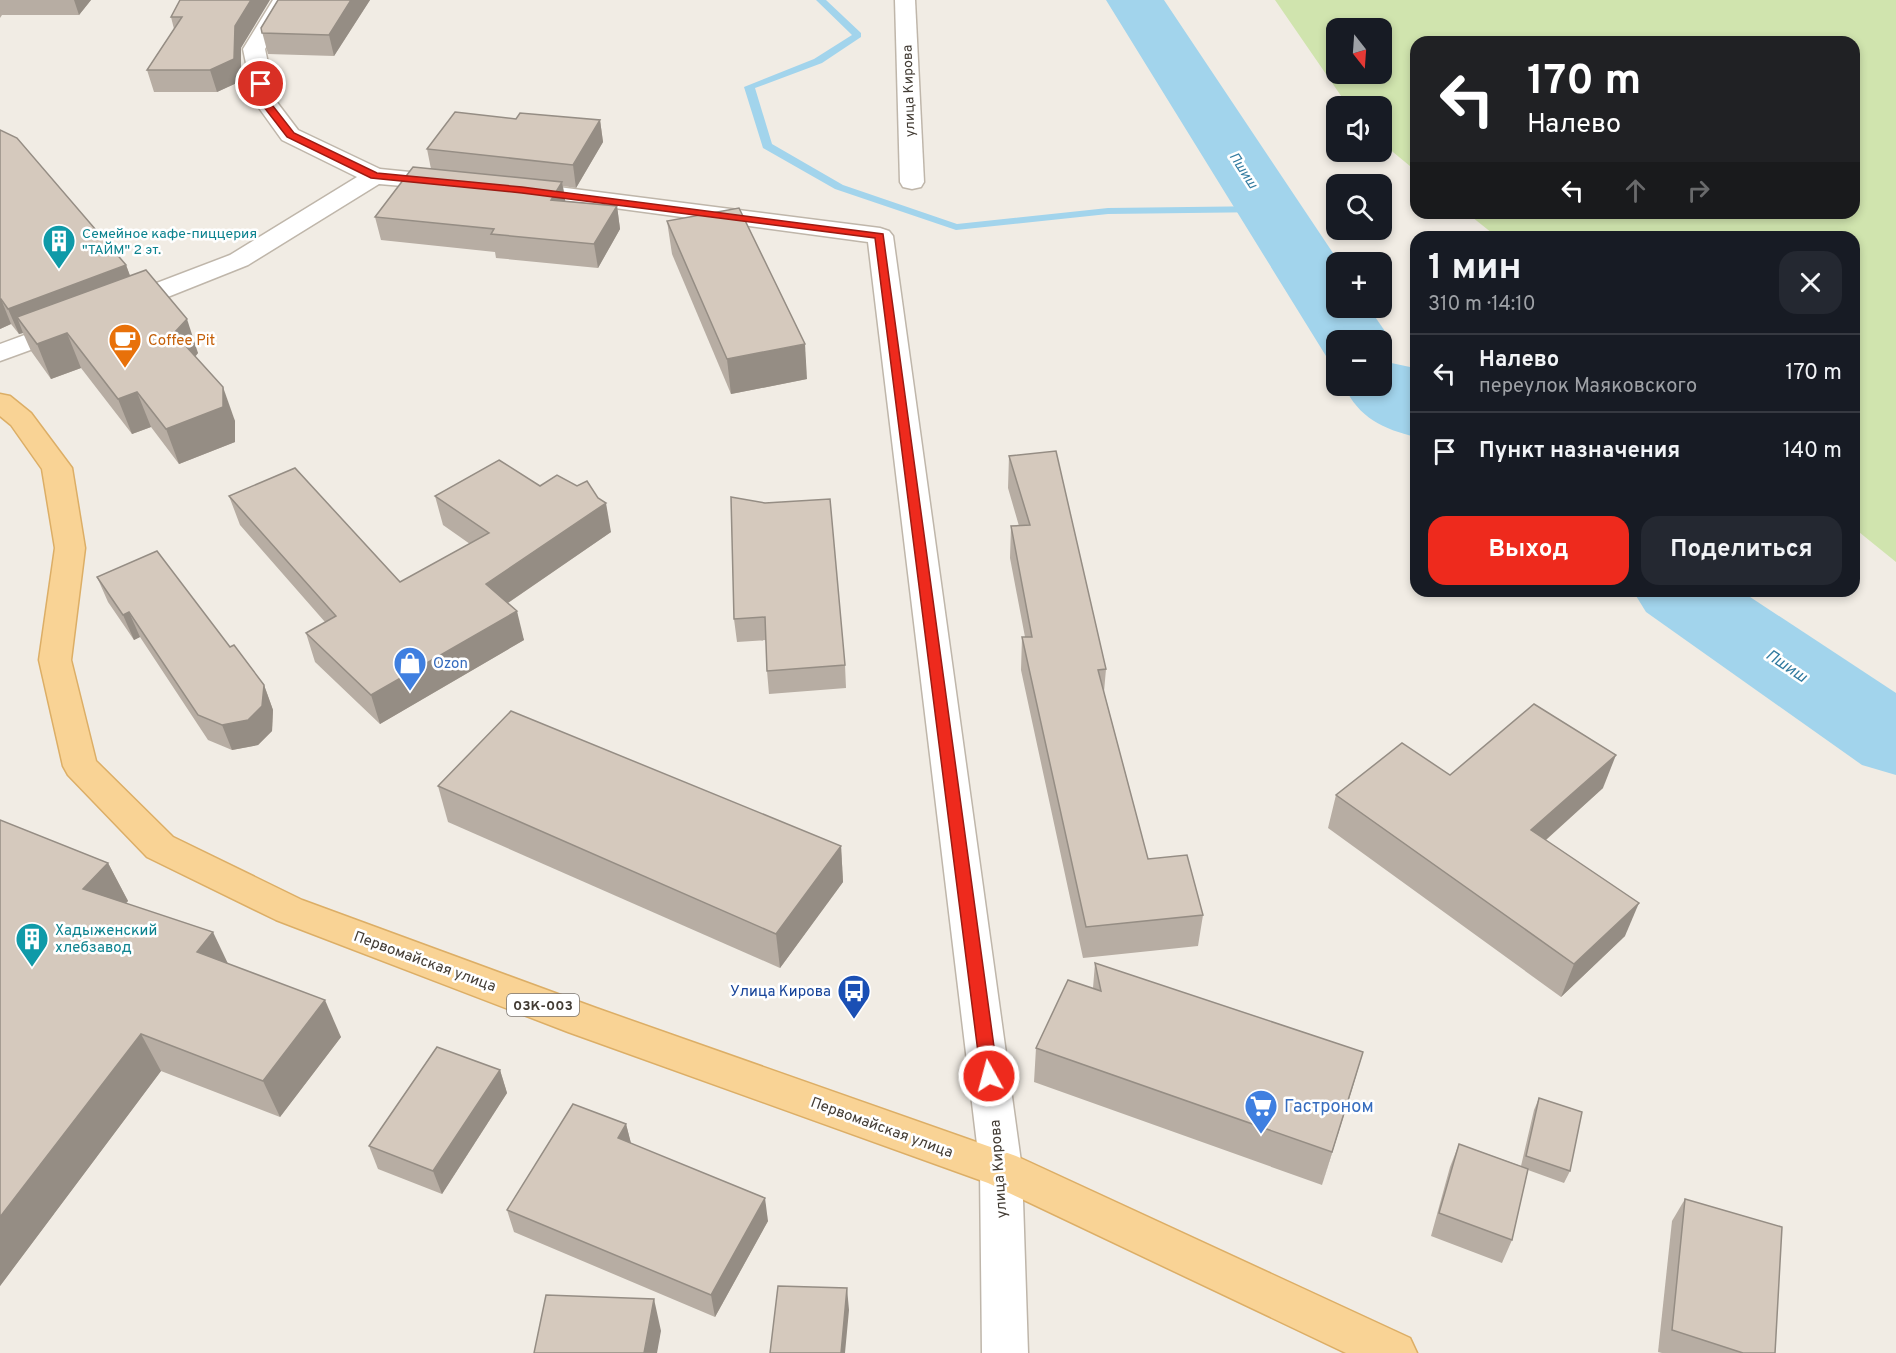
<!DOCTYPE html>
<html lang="ru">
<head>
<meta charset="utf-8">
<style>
	:root { --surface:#171b24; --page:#242831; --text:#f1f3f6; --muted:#9ea1a6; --line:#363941; --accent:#ee2a1d }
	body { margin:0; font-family:Overpass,sans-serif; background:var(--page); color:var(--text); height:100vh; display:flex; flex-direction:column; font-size:22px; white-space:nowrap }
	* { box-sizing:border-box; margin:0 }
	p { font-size:20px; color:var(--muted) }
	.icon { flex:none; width:33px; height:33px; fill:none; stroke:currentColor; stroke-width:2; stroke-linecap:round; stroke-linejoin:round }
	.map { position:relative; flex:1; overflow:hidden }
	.drawer { position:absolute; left:1410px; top:231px; width:450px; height:366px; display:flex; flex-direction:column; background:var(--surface); border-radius:18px; box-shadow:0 3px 9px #0003 }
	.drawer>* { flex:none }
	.hud { position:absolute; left:1410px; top:36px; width:450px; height:183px; border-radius:18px; box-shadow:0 3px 9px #0003; background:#202124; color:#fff; overflow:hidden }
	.needle { width:39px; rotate:163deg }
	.controls { position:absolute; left:1326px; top:18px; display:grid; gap:12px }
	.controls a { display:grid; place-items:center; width:66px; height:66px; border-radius:12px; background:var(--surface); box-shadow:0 3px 9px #0003; font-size:30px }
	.pin { position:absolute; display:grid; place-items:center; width:51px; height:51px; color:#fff; margin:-26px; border:3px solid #fff; border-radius:50%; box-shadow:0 2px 6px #0007 }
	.me { position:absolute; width:66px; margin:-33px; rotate:353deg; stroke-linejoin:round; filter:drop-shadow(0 0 4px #0008) }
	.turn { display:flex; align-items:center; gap:21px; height:126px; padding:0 18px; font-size:27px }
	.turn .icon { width:78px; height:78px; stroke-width:2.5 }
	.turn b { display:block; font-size:42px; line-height:51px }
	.lanes { display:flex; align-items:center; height:57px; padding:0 18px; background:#0003; justify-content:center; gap:30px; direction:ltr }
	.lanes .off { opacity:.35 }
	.round { display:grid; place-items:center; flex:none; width:63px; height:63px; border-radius:18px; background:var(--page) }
	.head { display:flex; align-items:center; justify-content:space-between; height:102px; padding:0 18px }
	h1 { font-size:36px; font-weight:700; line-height:45px }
	.primary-button { display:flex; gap:12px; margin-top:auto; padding:12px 18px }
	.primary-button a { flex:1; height:69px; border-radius:18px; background:var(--accent); color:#fff; font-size:24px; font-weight:700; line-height:69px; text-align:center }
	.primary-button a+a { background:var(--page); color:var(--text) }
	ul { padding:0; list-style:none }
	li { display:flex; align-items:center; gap:18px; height:78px; padding:0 18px; border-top:2px solid var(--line) }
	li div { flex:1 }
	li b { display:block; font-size:22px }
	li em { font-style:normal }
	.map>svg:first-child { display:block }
</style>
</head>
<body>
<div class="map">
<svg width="1896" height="1353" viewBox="0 0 1896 1353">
	<rect width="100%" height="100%" fill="#f1ece4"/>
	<path fill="#d0e4ae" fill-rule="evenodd" d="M 1275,0 L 1896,0 L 1896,562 L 1854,528 L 1854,237 L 1497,237 L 1467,213 L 1854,213 L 1854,42 L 1416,42 L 1416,171 L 1382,143 L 1382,106 L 1348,106 ZM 1336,28 L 1382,28 L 1382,74 L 1336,74 Z"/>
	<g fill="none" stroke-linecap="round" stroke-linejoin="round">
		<path fill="#a2d4ec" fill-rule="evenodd" d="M 816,0 L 826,0 L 861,33 L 861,37 L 822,63 L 755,88 L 772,144 L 843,185 L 957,224 L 1108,208 L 1269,206 L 1275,209 L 1269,212 L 1108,214 L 956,230 L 835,189 L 763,148 L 744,87 L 814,59 L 852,35 Z"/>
		<g fill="#a2d4ec" fill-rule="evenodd">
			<path d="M 1106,0 L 1164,0 L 1339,262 L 1336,262 L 1336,308 L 1369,308 L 1391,340 L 1382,354 L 1382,340 L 1336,340 L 1336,359 L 1326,356 Z"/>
			<path d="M 1382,361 L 1410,367 L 1416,377 L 1416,437 C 1383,429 1359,418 1344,386 L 1382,386 Z"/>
			<path d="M 1633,591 L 1741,591 L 1896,693 L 1896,775 L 1862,765 L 1646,612 Z"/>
		</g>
		<g stroke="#bfb6aa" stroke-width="3">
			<g id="minor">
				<path d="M 273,0 L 293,0 L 265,49 L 276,101 L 298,130 L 380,169 L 450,176 L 459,178 L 462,183 L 459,188 L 450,190 L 379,184 L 248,265 L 130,312 L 121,314 L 112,312 L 108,306 L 112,300 L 230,255 L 357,177 L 282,140 L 254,101 L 243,49 Z"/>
				<path d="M 895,0 L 915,0 L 924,182 L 921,187 L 912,189 L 903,187 L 900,182 Z"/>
				<path d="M 519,182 L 880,228 L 889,231 L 893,236 L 1022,1169 L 1028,1353 L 982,1353 L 980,1169 L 868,242 L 510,194 L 507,189 L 510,184 Z"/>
				<path d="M 71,318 L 80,320 L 84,326 L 80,332 L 0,361 L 0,344 Z"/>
			</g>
		</g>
		<g stroke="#dcae66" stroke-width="3">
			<path id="major" d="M 0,394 L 10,396 L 31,413 L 72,468 L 85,548 L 71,660 L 96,761 L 173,837 L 302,900 L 596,1008 L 1016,1156 L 1410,1338 L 1417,1353 L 1346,1353 L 988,1183 L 568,1032 L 276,920 L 147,857 L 68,775 L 63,766 L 39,660 L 55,548 L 42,469 L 11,425 L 0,416 Z"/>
		</g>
		<use href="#minor" fill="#fff" fill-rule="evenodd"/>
		<use href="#major" fill="#f9d395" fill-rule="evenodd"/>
	</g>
	<g fill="#b7ada3">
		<path d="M 0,0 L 91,0 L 79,15 L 2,15 L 0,18 Z"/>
		<path d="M 180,0 L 241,48 L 241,81 L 217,92 L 154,92 L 147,70 L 174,29 L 171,17 Z"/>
		<path d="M 278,0 L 370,0 L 334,56 L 268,54 L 261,28 Z"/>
		<path d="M 516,119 L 600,120 L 603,142 L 576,188 L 563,186 L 565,201 L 617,206 L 620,229 L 598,268 L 496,258 L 495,252 L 381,240 L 375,217 L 431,169 L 427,149 Z"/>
		<path d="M 0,130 L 126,265 L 130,276 L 198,353 L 195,357 L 235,421 L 235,442 L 179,464 L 151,427 L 132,434 L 81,368 L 51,379 L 31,351 L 23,333 L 19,334 L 11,324 L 0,329 Z"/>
		<path d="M 667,221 L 807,379 L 731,394 L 672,254 Z"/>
		<path d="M 1009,456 L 1106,669 L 1104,692 L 1148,859 L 1203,915 L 1198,946 L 1083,958 L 1021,670 L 1022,637 L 1025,637 L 1010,558 L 1011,526 L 1019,526 L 1008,488 Z"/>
		<path d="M 229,496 L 400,582 L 470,544 L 443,525 L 435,496 L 611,532 L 508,603 L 524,640 L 380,724 L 315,662 L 306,633 L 325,622 L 240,525 Z"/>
		<path d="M 731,497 L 845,665 L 846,688 L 769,694 L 767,671 L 766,640 L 737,642 L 734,619 Z"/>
		<path d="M 97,577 L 230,647 L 264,685 L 273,710 L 272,731 L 258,745 L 232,750 L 208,740 L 140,637 L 134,640 L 108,602 Z"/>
		<path d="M 1450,775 L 1603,788 L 1546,840 L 1625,936 L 1561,997 L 1328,828 L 1336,795 Z"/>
		<path d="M 438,786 L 841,846 L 843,882 L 780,968 L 448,822 Z"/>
		<path d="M 0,820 L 108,863 L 128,901 L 126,903 L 228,964 L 341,1037 L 280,1117 L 161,1071 L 0,1286 Z"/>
		<path d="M 1095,963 L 1363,1052 L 1322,1185 L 1034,1082 L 1036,1048 L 1093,988 Z"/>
		<path d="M 500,1070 L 507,1093 L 442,1194 L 378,1169 L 369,1146 Z"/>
		<path d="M 1539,1098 L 1570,1171 L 1564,1183 L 1528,1170 L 1512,1240 L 1502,1263 L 1431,1236 L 1450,1167 L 1459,1144 L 1521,1166 L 1534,1110 Z"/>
		<path d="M 626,1124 L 631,1144 L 768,1221 L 715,1317 L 514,1232 L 507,1210 Z"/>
		<path d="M 1685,1199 L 1775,1353 L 1662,1353 L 1658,1352 L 1672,1221 Z"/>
	</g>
	<g fill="#958d84">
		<path d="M 74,0 L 91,0 L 79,15 Z"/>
		<path d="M 251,0 L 270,0 L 241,48 L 241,81 L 217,92 L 210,70 L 235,26 Z"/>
		<path d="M 351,0 L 370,0 L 334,56 L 329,35 Z"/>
		<path d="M 600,120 L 603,142 L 576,188 L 573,165 Z"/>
		<path d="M 562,182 L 566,205 L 551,200 Z"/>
		<path d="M 617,206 L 620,229 L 598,268 L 594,244 Z"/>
		<path d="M 126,265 L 135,289 L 17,317 L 23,333 L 19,334 L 8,309 Z"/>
		<path d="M 0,299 L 1,299 L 11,324 L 0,329 Z"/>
		<path d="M 187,319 L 198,353 L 186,367 L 174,333 Z"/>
		<path d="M 67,333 L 81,368 L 51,379 L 37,344 Z"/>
		<path d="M 805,344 L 807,379 L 731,394 L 727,359 Z"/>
		<path d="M 223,387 L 235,421 L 235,442 L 179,464 L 166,429 Z"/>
		<path d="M 137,392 L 151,427 L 132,434 L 118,399 Z"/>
		<path d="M 606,503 L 611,532 L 493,613 L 486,584 Z"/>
		<path d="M 517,611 L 524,640 L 380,724 L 371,695 Z"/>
		<path d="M 129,612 L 140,637 L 134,640 L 123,615 Z"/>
		<path d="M 264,685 L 273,710 L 272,731 L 258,745 L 232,750 L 222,725 Z"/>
		<path d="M 1616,755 L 1603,788 L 1520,863 L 1531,830 Z"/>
		<path d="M 841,846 L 843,882 L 780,968 L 776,934 Z"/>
		<path d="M 108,863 L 128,901 L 103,927 L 83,889 Z"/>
		<path d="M 1639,903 L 1625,936 L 1561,997 L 1574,964 Z"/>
		<path d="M 213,932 L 231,970 L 197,952 Z"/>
		<path d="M 325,1000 L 341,1037 L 280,1117 L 263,1081 Z"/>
		<path d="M 141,1034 L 161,1071 L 0,1286 L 0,1217 Z"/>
		<path d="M 1363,1052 L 1353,1086 L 1322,1185 L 1332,1152 Z"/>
		<path d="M 500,1070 L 507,1093 L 442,1194 L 433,1171 Z"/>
		<path d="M 626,1124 L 632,1147 L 618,1138 Z"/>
		<path d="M 765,1198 L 768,1221 L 715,1317 L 711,1295 Z"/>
		<path d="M 847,1288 L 849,1310 L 845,1353 L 841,1353 Z"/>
		<path d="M 654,1299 L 661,1331 L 657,1353 L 644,1353 Z"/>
	</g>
	<g fill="#d5c9bd" stroke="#958d84" stroke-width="1.5">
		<path d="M 180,0 L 251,0 L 235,26 L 234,59 L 210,70 L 147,70 L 182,17 L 171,17 Z"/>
		<path d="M 278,0 L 351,0 L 329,35 L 262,33 L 261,28 Z"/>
		<path d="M 455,112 L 516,119 L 520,113 L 600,120 L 573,165 L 427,149 Z"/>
		<path d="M 0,130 L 17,138 L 126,265 L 8,309 L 1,299 L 0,299 Z"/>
		<path d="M 413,167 L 562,182 L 551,200 L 617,206 L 594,244 L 491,234 L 494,229 L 375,217 Z"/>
		<path d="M 739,208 L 805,344 L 727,359 L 667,221 Z"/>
		<path d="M 146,270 L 187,319 L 174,333 L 223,387 L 223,407 L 166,429 L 137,392 L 118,399 L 67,333 L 37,344 L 17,317 Z"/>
		<path d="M 1056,451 L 1106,669 L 1098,670 L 1148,859 L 1187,855 L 1203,915 L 1086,927 L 1022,637 L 1032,637 L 1011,526 L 1030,525 L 1009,456 Z"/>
		<path d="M 499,460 L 540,486 L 557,475 L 577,486 L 587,481 L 598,498 L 606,503 L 486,584 L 517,611 L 371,695 L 306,633 L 336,616 L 229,496 L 295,468 L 400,582 L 489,533 L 435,496 Z"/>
		<path d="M 731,497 L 765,503 L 830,499 L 845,665 L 767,671 L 765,617 L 734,619 Z"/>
		<path d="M 157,551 L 230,647 L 234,645 L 264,685 L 262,706 L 248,720 L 222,725 L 198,715 L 129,612 L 123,615 L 97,577 Z"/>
		<path d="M 1534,704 L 1616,755 L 1531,830 L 1639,903 L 1574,964 L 1336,795 L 1402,743 L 1450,775 Z"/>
		<path d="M 511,711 L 841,846 L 776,934 L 438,786 Z"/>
		<path d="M 0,820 L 108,863 L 83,889 L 213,932 L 197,952 L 325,1000 L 263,1081 L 141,1034 L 0,1217 Z"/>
		<path d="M 1095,963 L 1363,1052 L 1332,1152 L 1036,1048 L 1068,980 L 1101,991 Z"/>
		<path d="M 437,1047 L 500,1070 L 433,1171 L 369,1146 Z"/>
		<path d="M 1539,1098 L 1582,1112 L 1570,1171 L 1526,1156 Z"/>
		<path d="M 573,1104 L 626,1124 L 618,1138 L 765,1198 L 711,1295 L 507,1210 Z"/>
		<path d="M 1459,1144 L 1528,1169 L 1512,1240 L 1439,1213 Z"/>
		<path d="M 1685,1199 L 1782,1227 L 1775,1353 L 1743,1353 L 1672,1330 Z"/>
		<path d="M 778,1286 L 847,1288 L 841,1353 L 770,1353 Z"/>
		<path d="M 546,1295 L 654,1299 L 644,1353 L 534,1353 Z"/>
	</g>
	<path fill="#ee2a1d" stroke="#9b1b13" stroke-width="1.5" d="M 261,81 L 266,84 L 269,101 L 294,133 L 377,173 L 522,187 L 883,234 L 998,1076 L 995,1081 L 989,1083 L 983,1081 L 981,1076 L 875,238 L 522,193 L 371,178 L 287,137 L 260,102 L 256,84 Z"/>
	<defs>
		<g id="building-pin" transform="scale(1.725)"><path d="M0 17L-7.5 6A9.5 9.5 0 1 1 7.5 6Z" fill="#0f9aa8" stroke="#fff"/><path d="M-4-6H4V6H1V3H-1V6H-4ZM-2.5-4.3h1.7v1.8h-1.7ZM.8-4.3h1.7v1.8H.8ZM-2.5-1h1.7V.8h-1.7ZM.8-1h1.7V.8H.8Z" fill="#fff"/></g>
		<g id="cafe-pin" transform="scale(1.725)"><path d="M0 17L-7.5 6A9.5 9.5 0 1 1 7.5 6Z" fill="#e8710a" stroke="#fff"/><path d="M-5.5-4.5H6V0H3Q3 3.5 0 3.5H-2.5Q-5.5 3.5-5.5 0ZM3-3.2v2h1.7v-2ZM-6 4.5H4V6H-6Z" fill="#fff"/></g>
		<g id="shop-pin" transform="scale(1.725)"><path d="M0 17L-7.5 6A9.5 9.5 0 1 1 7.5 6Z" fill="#3f7fe0" stroke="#fff"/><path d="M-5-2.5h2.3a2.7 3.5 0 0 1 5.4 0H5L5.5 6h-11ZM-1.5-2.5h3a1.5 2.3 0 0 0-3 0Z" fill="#fff"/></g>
		<g id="bus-pin" transform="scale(1.725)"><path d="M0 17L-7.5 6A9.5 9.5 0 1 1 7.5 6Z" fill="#1a4fb4" stroke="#fff"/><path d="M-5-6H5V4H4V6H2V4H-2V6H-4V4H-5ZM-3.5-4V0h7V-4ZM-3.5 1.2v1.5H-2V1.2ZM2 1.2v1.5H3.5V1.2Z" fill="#fff"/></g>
		<g id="supermarket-pin" transform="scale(1.725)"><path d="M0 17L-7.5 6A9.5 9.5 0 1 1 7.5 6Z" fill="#3f7fe0" stroke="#fff"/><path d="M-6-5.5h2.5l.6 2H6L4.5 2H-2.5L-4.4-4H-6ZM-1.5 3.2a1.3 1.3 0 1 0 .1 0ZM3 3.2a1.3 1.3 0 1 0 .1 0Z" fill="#fff"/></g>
	</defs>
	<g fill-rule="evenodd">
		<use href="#building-pin" x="59" y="241"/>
		<use href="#cafe-pin" x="125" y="340"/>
		<use href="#shop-pin" x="410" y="663"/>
		<use href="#building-pin" x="32" y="939"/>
		<use href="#bus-pin" x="854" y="991"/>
		<use href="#supermarket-pin" x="1261" y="1106"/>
	</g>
	<g text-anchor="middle" stroke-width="5" stroke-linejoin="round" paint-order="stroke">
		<g font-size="14" fill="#433c34" stroke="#fff">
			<text transform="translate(908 91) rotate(-92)" y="5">улица Кирова</text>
		</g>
		<g font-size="14" font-style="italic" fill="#327ba0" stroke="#fff">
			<text transform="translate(1244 170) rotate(57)" y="5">Пшиш</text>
		</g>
		<g font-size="14" fill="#0d838f" stroke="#fff" text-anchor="start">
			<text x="82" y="238">Семейное кафе-пиццерия<tspan x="82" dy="16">"ТАЙМ" 2 эт.</tspan></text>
		</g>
		<rect fill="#fff" stroke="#7b7671" stroke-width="1.5" x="507" y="994" width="72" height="22" rx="4.5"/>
		<g font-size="14" font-weight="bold" fill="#433c34">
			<text x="543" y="1010">03К-003</text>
		</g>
		<g font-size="15" fill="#c56008" stroke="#fff" text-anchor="start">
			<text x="148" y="345">Coffee Pit</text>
		</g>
		<g font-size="15" fill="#366cbe" stroke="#fff" text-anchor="start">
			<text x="433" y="668">Ozon</text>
		</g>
		<g font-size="15" fill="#0d838f" stroke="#fff" text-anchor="start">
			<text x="55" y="935">Хадыженский<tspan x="55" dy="17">хлебзавод</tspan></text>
		</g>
		<g font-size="15" fill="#433c34" stroke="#fff">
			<text transform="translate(425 961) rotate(20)" y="5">Первомайская улица</text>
			<text transform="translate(882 1127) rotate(20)" y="5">Первомайская улица</text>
			<text transform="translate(998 1169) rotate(-94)" y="5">улица Кирова</text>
		</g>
		<g font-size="15" fill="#164399" stroke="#fff" text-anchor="end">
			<text x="831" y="996">Улица Кирова</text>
		</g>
		<g font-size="16" font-style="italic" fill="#327ba0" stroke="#fff">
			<text transform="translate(1787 665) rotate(34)" y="6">Пшиш</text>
		</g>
		<g font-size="18" fill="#366cbe" stroke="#fff" text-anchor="start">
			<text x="1284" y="1112">Гастроном</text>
		</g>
	</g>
</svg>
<div class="controls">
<a><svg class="needle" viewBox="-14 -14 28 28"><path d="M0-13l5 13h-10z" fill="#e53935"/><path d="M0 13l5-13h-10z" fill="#9ea1a6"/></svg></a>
<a><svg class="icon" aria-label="sound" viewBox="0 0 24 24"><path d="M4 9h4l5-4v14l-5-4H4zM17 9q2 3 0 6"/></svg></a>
<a><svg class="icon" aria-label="search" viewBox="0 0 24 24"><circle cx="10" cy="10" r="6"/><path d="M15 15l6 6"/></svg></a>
<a>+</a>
<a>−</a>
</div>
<div class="pin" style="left:261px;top:84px;background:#d93025"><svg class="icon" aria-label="arrive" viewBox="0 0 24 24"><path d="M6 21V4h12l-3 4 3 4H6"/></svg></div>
<svg class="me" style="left:989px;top:1076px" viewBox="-20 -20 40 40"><circle r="17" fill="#ee2a1d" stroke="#fff" stroke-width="3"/><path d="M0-11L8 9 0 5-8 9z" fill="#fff"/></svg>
<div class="hud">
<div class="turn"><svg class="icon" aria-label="left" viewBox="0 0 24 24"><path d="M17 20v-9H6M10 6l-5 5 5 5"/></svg><div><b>170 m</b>Налево</div></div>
<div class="lanes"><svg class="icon" aria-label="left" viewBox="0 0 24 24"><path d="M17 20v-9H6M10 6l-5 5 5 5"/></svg><svg class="icon off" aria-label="ahead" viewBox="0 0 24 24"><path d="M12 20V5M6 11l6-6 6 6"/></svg><svg class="icon off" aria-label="right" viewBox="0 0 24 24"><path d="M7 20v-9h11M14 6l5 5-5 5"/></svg></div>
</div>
<section class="drawer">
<div class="head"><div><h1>1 мин</h1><p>310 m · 14:10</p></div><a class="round"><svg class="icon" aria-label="close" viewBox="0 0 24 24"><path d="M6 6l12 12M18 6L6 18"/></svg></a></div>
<ul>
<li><svg class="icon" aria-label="left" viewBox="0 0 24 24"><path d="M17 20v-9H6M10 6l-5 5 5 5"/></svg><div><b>Налево</b><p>переулок Маяковского</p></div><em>170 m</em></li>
<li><svg class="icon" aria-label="arrive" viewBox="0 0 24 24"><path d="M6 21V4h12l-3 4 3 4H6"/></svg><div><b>Пункт назначения</b></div><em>140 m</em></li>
</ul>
<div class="primary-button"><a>Выход</a><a>Поделиться</a></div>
</section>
</div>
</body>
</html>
